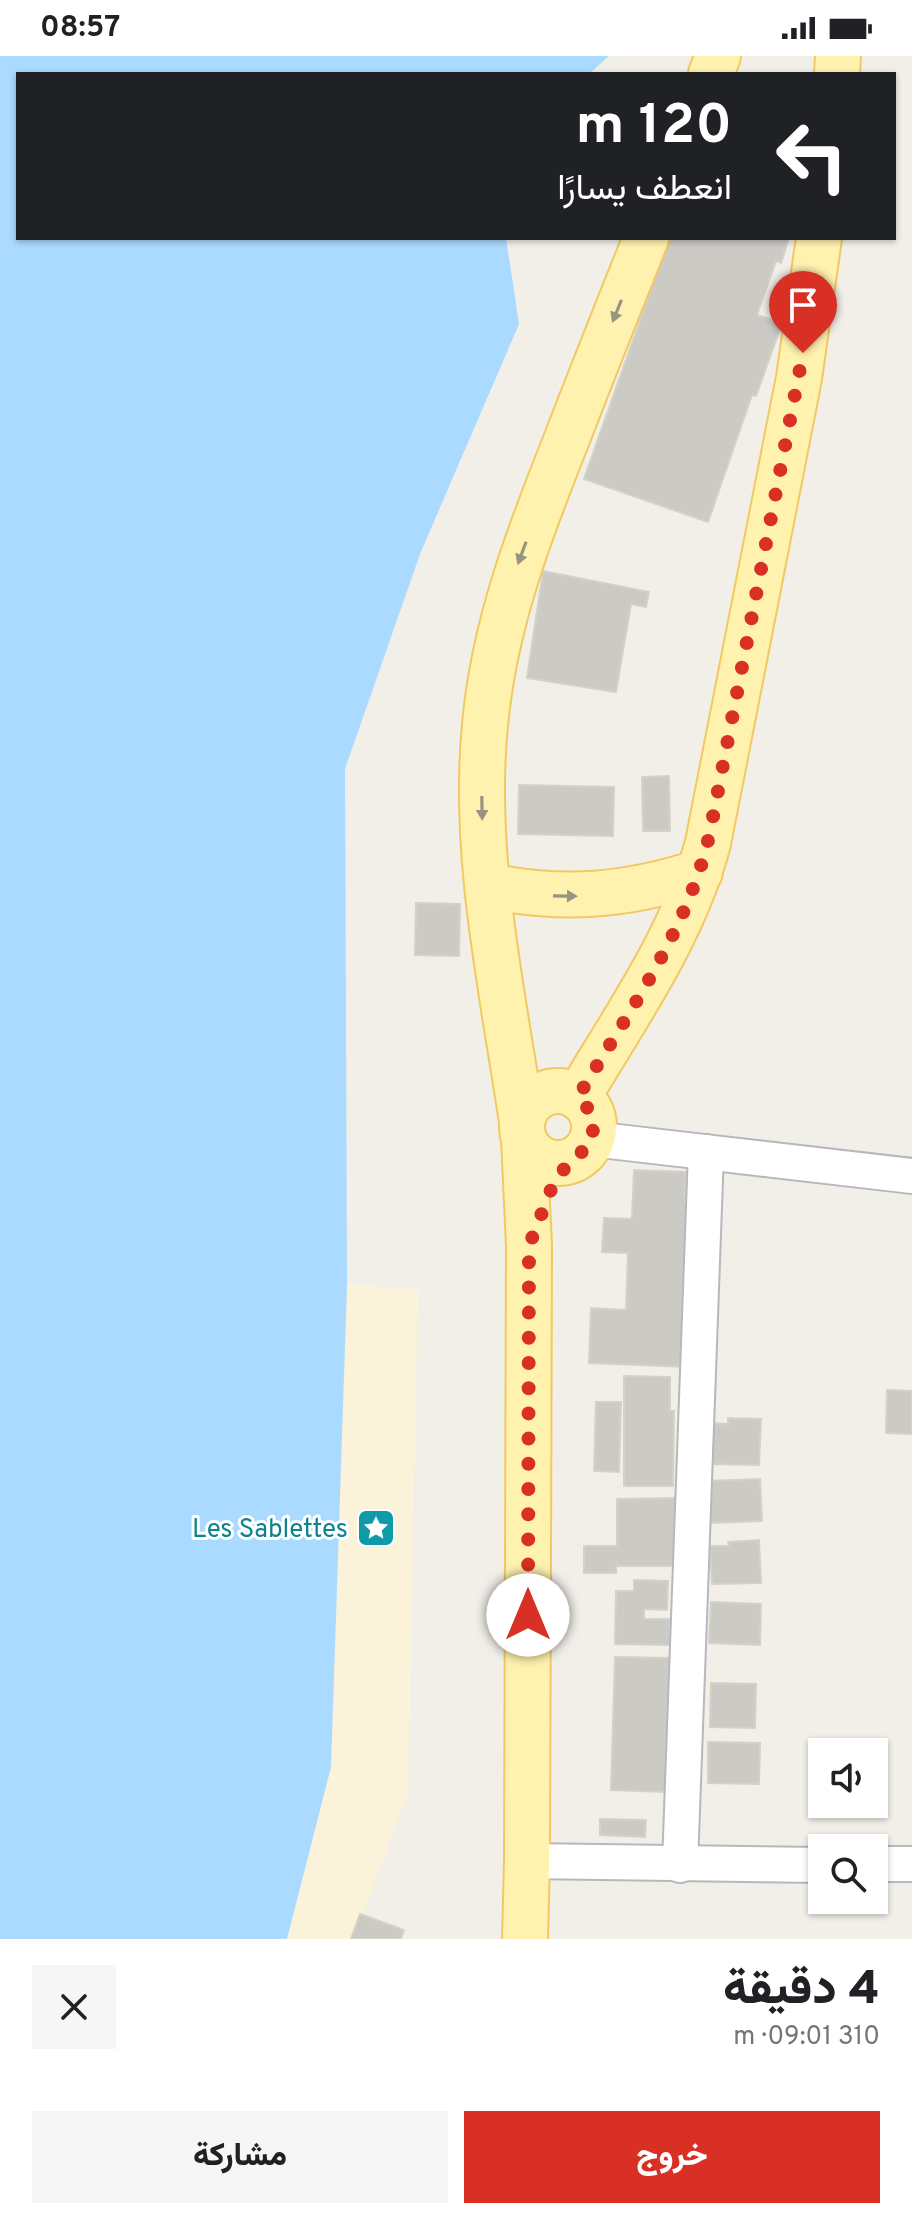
<!DOCTYPE html>
<html lang="ar">
<head>
<meta charset="utf-8">
<style>
	:root { --surface:#fff; --page:#f6f6f6; --text:#202124; --muted:#757577; --accent:#d93025 }
	body { margin:0; font-family:Overpass,Vazirmatn,sans-serif; background:var(--page); color:var(--text); direction:rtl; height:100vh; display:flex; flex-direction:column; font-size:30px; white-space:nowrap }
	* { box-sizing:border-box; margin:0 }
	p { font-size:26px; color:var(--muted) }
	.icon { flex:none; width:44px; height:44px; fill:none; stroke:currentColor; stroke-width:2; stroke-linecap:round; stroke-linejoin:round }
	.map { position:relative; height:1883px; overflow:hidden; direction:ltr }
	.details { display:flex; flex-direction:column; background:var(--surface); flex:1 }
	.details>* { flex:none }
	.top-card { position:absolute; left:16px; top:16px; width:880px; height:168px; border-radius:0px; box-shadow:0 2px 6px #0004; direction:rtl; background:#202124; color:#fff; overflow:hidden }
	.buttons { position:absolute; left:808px; top:1682px; display:grid; gap:16px }
	.buttons a { display:grid; place-items:center; width:80px; height:80px; border-radius:0px; background:var(--surface); box-shadow:0 2px 6px #0004; font-size:40px }
	.pin { position:absolute; display:grid; place-items:center; width:68px; height:68px; color:#fff; margin:-82px -34px; border-radius:50% 50% 50% 0; rotate:-45deg; box-shadow:0 0 8px #0007 }
	.pin .icon { rotate:45deg }
	.me { position:absolute; width:88px; margin:-44px; rotate:0deg; stroke-linejoin:round; filter:drop-shadow(0 0 6px #0008) }
	.turn { display:flex; align-items:center; gap:28px; height:168px; padding:0 32px; font-size:36px }
	.turn .icon { width:104px; height:104px; stroke-width:2.5 }
	.turn b { display:block; font-size:56px; line-height:68px }
	.round { display:grid; place-items:center; flex:none; width:84px; height:84px; border-radius:0px; background:var(--page) }
	.overview { display:flex; align-items:center; justify-content:space-between; height:136px; padding:0 32px }
	h1 { font-size:48px; font-weight:800; line-height:60px }
	.action { display:flex; gap:16px; margin-top:auto; padding:16px 32px }
	.action a { flex:1; height:92px; border-radius:0px; background:var(--accent); color:#fff; font-size:32px; font-weight:800; line-height:92px; text-align:center }
	.action a+a { background:var(--page); color:var(--text) }
	.status { display:flex; justify-content:space-between; align-items:center; height:56px; padding:0 40px; background:var(--surface); direction:ltr }
	.status svg { height:22px; fill:currentColor }
	.map>svg:first-child { display:block }
</style>
</head>
<body>
<div class="status"><b>08:57</b><svg viewBox="0 0 49 12"><path d="M0 12V9h3v3zM5 12V6h3v6zM10 12V3h3v9zM15 12V0h3v12zM26 1h20v11H26zM47 4h2v5h-2z"/></svg></div>
<div class="map">
<svg width="912" height="1883" viewBox="0 0 912 1883">
	<rect width="100%" height="100%" fill="#f1efe8"/>
	<path fill="#fbf3d9" d="M 347,1228 L 418,1234 L 408,1736 L 354,1883 L 287,1883 L 331,1711 Z"/>
	<path fill="#aadaff" d="M 0,0 L 609,0 L 589,18 L 18,18 L 18,182 L 506,182 L 519,268 L 420,498 L 345,713 L 347,1229 L 331,1711 L 287,1883 L 0,1883 Z"/>
	<g fill="#cccac5" stroke="#d6d1c6" stroke-width="2">
		<path d="M 669,182 L 789,182 L 781,207 L 776,205 L 757,259 L 782,267 L 756,340 L 752,339 L 708,466 L 584,423 Z"/>
		<path d="M 543,515 L 649,536 L 646,551 L 631,548 L 616,636 L 527,622 Z"/>
		<path d="M 669,720 L 670,775 L 643,775 L 642,721 Z"/>
		<path d="M 519,729 L 614,731 L 613,780 L 518,778 Z"/>
		<path d="M 416,847 L 460,848 L 459,900 L 415,899 Z"/>
		<path d="M 634,1114 L 686,1116 L 685,1145 L 694,1146 L 688,1311 L 589,1307 L 591,1252 L 626,1254 L 628,1197 L 602,1196 L 604,1162 L 632,1163 Z"/>
		<path d="M 624,1320 L 670,1321 L 670,1355 L 674,1355 L 673,1430 L 624,1430 Z"/>
		<path d="M 887,1334 L 912,1335 L 912,1378 L 886,1377 Z"/>
		<path d="M 596,1346 L 621,1346 L 619,1416 L 594,1415 Z"/>
		<path d="M 728,1362 L 761,1363 L 759,1409 L 710,1408 L 711,1367 L 728,1368 Z"/>
		<path d="M 760,1423 L 762,1465 L 710,1467 L 708,1425 Z"/>
		<path d="M 676,1442 L 676,1478 L 682,1510 L 616,1510 L 616,1517 L 584,1517 L 584,1490 L 617,1490 L 617,1443 Z"/>
		<path d="M 759,1484 L 761,1527 L 712,1528 L 710,1490 L 729,1490 L 728,1486 Z"/>
		<path d="M 634,1524 L 668,1525 L 667,1554 L 644,1553 L 644,1563 L 670,1563 L 670,1589 L 615,1588 L 616,1535 L 634,1535 Z"/>
		<path d="M 711,1546 L 761,1548 L 760,1589 L 709,1587 Z"/>
		<path d="M 615,1601 L 670,1602 L 666,1736 L 611,1734 Z"/>
		<path d="M 711,1627 L 756,1628 L 755,1672 L 710,1671 Z"/>
		<path d="M 708,1686 L 760,1687 L 759,1728 L 708,1727 Z"/>
		<path d="M 600,1763 L 646,1764 L 645,1781 L 600,1779 Z"/>
		<path d="M 360,1858 L 404,1874 L 401,1883 L 351,1883 Z"/>
	</g>
	<g fill="none" stroke-linecap="round" stroke-linejoin="round">
		<g stroke="#b5b8bc" stroke-width="38">
			<g id="minor">
				<path d="M 592,1083 L 912,1120"/>
				<path d="M 527,1805 L 822,1809"/>
				<path d="M 874,1808 L 912,1808"/>
				<path d="M 680,1809 L 706,1096"/>
			</g>
		</g>
		<g stroke="#f2c960" stroke-width="48">
			<g id="major">
				<path d="M 711,18 L 718,0"/>
				<path d="M 837,18 L 838,0"/>
				<path d="M 488,830 C 565,845 626,840 700,816"/>
				<circle cx="558" cy="1071" r="36"/>
				<path d="M 578,1041 C 626,960 683,880 708,787 L 799,322 L 819,182"/>
				<path d="M 522,1066 C 503,937 472,800 485,669 C 494,569 529,478 566,385 C 592,317 619,250 646,182"/>
				<path d="M 524,1083 L 529,1190 L 527,1805 L 525,1883"/>
			</g>
		</g>
		<use href="#minor" stroke="#fff" stroke-width="34"/>
		<use href="#major" stroke="#fff2af" stroke-width="44"/>
	</g>
	<defs><path id="oneway-solid" d="M-6-.8H1V-3.2L6.5 0L1 3.2V.8H-6Z" transform="scale(2)"/></defs>
	<g fill="#979581">
		<use href="#oneway-solid" transform="translate(617 255) rotate(112)"/>
		<use href="#oneway-solid" transform="translate(522 497) rotate(110)"/>
		<use href="#oneway-solid" transform="translate(482 752) rotate(89)"/>
		<use href="#oneway-solid" transform="translate(565 840) rotate(1)"/>
	</g>
	<g fill="none" stroke-linecap="round" stroke-linejoin="round">
		<path stroke="#d93025" stroke-width="14" stroke-dasharray="0 25.2" d="M 528,1559 L 529,1190 L 554,1126 L 571,1104 L 587,1092 L 592,1083 L 594,1064 L 590,1055 L 578,1041 C 629,955 691,870 711,771 L 803,297"/>
	</g>
	<defs>
		<g id="sight-square" transform="scale(2)"><rect x="-9" y="-9" width="18" height="18" rx="4" fill="#0f9aa8" stroke="#fff"/><path d="M0-6L1.8-2.2L6-1.7L2.9 1.2L3.7 5.4L0 3.3L-3.7 5.4L-2.9 1.2L-6-1.7L-1.8-2.2Z" fill="#fff"/></g>
	</defs>
	<g fill-rule="evenodd">
		<use href="#sight-square" x="376" y="1472"/>
	</g>
	<g text-anchor="middle" stroke-width="6" stroke-linejoin="round" paint-order="stroke">
		<g font-size="26" fill="#0d838f" stroke="#fff" text-anchor="end">
			<text x="348" y="1481">Les Sablettes</text>
		</g>
	</g>
</svg>
<div class="buttons">
<a><svg class="icon" aria-label="sound" viewBox="0 0 24 24"><path d="M4 9h4l5-4v14l-5-4H4zM17 9q2 3 0 6"/></svg></a>
<a><svg class="icon" aria-label="search" viewBox="0 0 24 24"><circle cx="10" cy="10" r="6"/><path d="M15 15l6 6"/></svg></a>
</div>
<div class="pin" style="left:803px;top:297px;background:#d93025"><svg class="icon" aria-label="arrive" viewBox="0 0 24 24"><path d="M6 21V4h12l-3 4 3 4H6"/></svg></div>
<svg class="me" style="left:528px;top:1559px" viewBox="-20 -20 40 40"><circle r="19" fill="#fff"/><path d="M0-13L10 11 0 6-10 11z" fill="#d93025"/></svg>
<div class="top-card">
<div class="turn"><svg class="icon" aria-label="left" viewBox="0 0 24 24"><path d="M17 20v-9H6M10 6l-5 5 5 5"/></svg><div><b>120 m</b>انعطف يسارًا</div></div>
</div>
</div>
<section class="details">
<div class="overview"><div><h1>4 دقيقة</h1><p>310 m · 09:01</p></div><a class="round"><svg class="icon" aria-label="close" viewBox="0 0 24 24"><path d="M6 6l12 12M18 6L6 18"/></svg></a></div>
<div class="action"><a>خروج</a><a>مشاركة</a></div>
</section>
</body>
</html>
